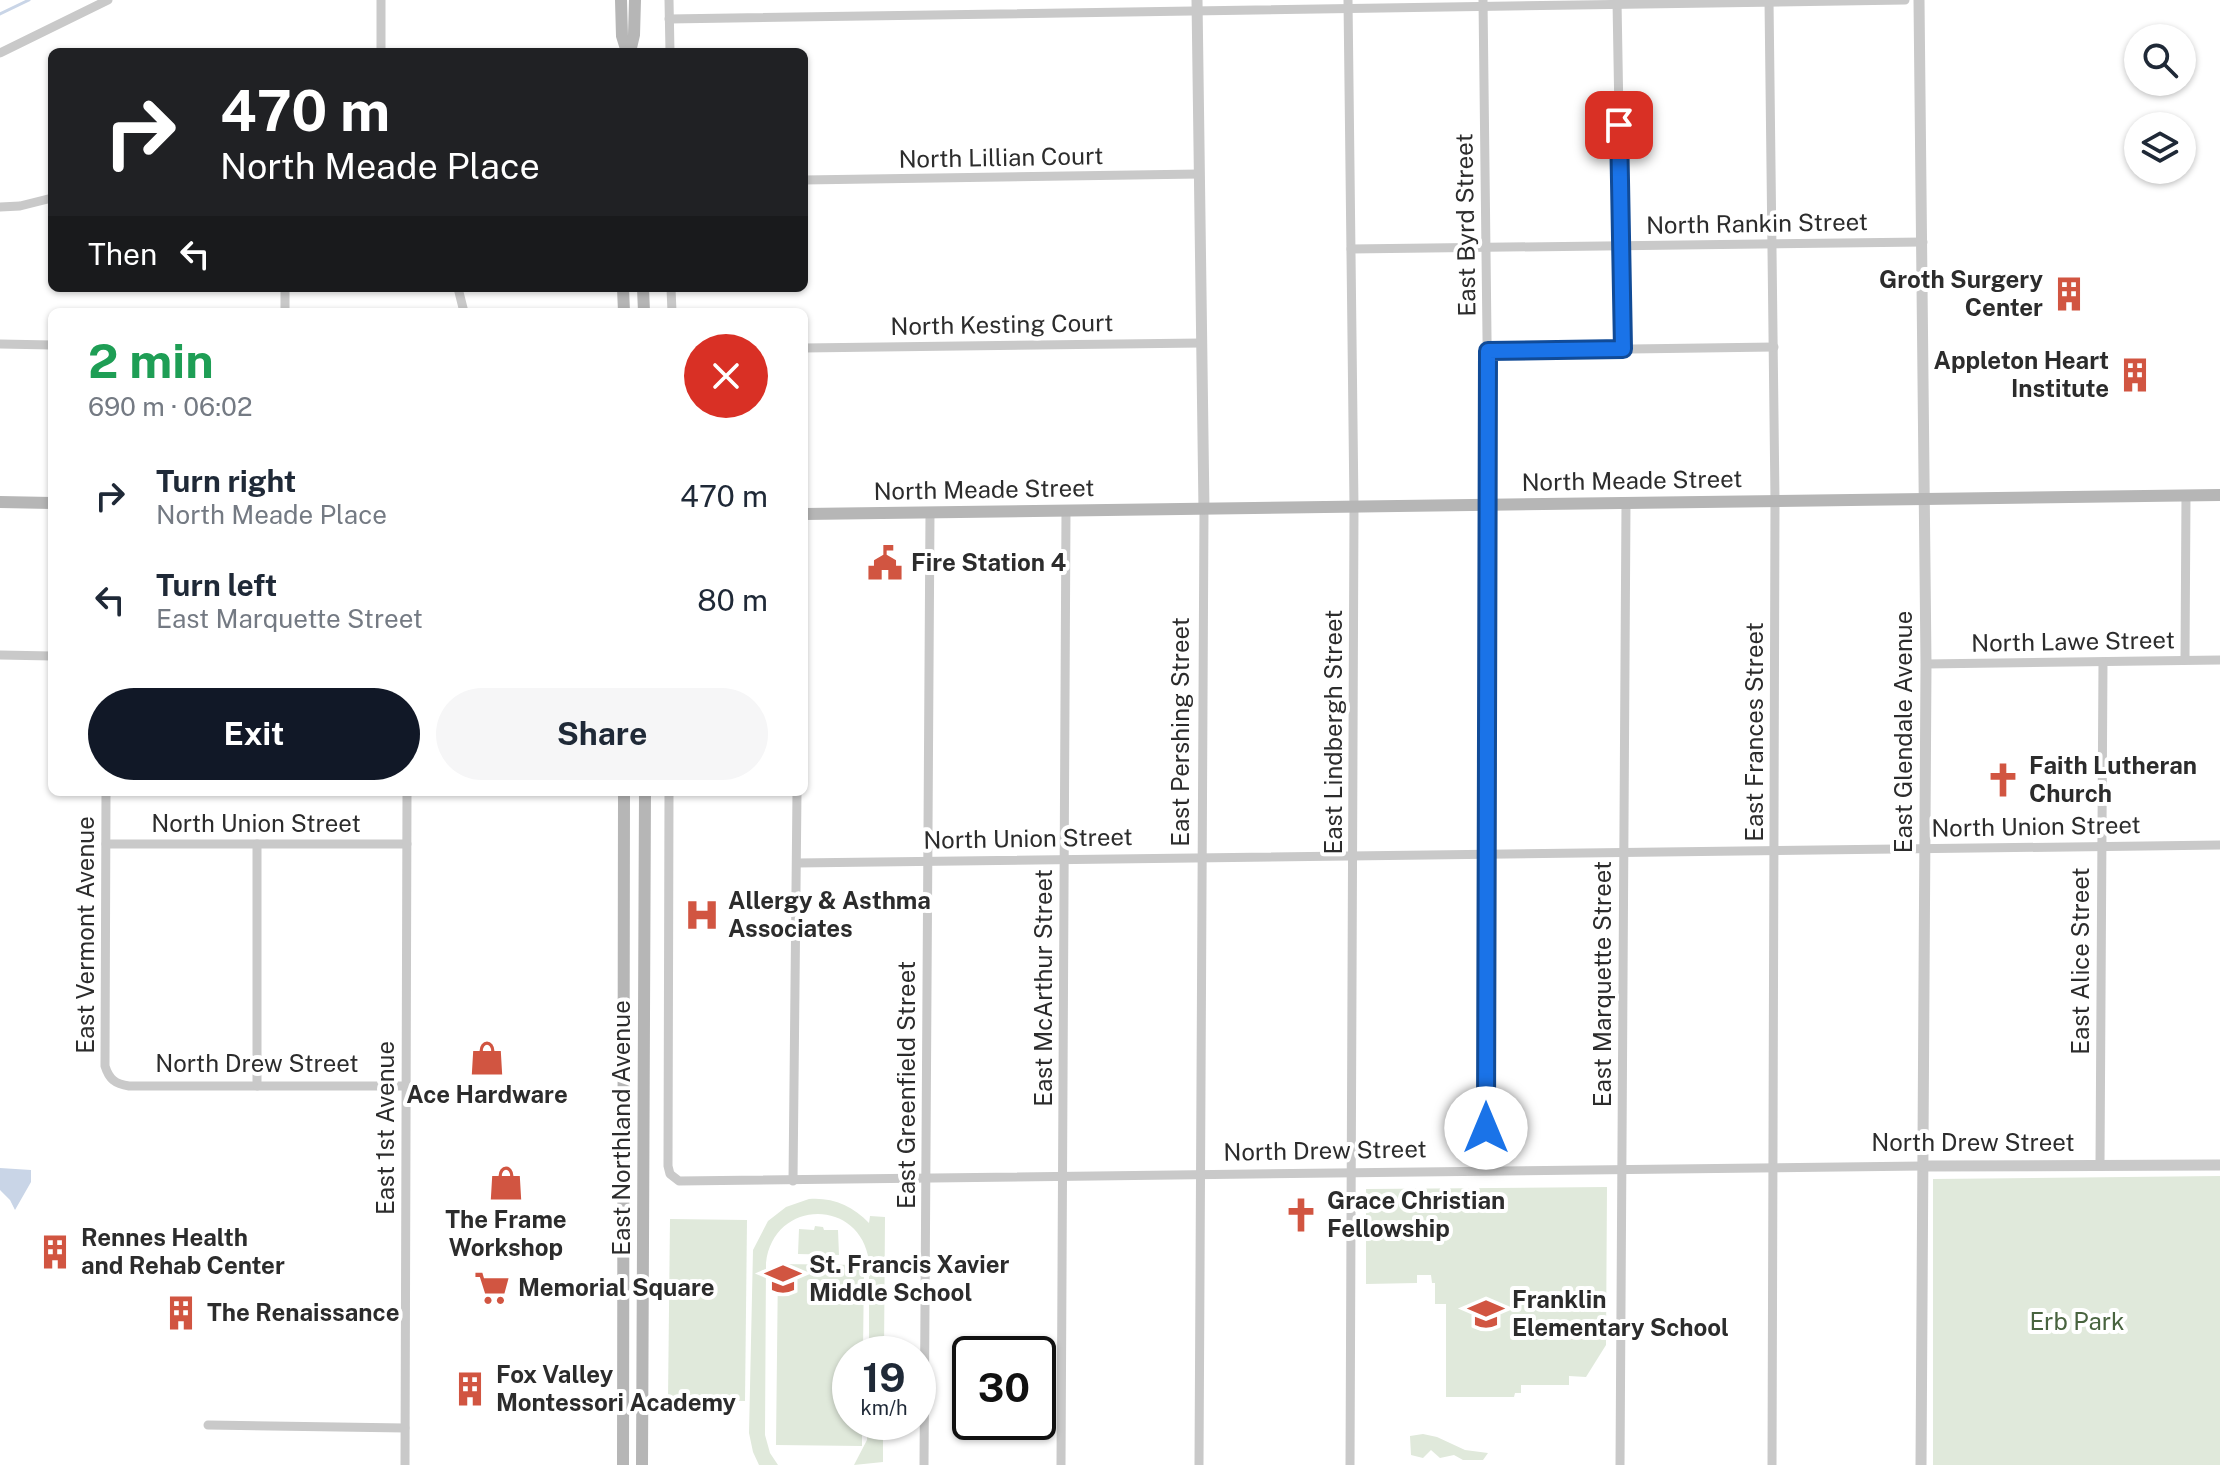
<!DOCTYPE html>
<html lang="en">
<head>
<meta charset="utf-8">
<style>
	:root { --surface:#fff; --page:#f6f6f7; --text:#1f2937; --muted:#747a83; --accent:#111827 }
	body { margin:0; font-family:"Public Sans",sans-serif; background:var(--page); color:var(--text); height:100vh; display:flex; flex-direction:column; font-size:30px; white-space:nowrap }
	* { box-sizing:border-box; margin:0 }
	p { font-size:26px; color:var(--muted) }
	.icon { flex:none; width:44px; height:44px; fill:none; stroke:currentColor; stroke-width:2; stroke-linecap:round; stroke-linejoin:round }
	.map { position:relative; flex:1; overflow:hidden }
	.details { position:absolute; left:48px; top:308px; width:760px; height:488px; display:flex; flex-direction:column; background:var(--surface); border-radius:12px; box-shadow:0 2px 6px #0004 }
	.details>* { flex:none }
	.hud { position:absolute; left:48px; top:48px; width:760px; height:244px; border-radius:12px; box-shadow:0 2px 6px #0004; background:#202124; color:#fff; overflow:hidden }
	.tools { position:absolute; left:2124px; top:24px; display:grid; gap:16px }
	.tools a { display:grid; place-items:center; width:72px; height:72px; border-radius:50%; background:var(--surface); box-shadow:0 2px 6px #0004; font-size:40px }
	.speed { position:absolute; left:832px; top:1336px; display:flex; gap:16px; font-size:40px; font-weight:700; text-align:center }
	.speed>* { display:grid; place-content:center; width:104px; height:104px; border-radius:50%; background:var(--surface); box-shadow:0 2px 6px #0004; line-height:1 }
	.speed small { font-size:20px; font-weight:400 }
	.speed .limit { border:4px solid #111; border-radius:12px; background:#fff; color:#111 }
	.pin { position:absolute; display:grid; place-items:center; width:68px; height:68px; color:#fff; margin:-34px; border-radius:16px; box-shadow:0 4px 12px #0006 }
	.me { position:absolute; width:88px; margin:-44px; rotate:0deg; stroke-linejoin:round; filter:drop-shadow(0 0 6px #0008) }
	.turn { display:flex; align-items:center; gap:28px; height:168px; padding:0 40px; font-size:36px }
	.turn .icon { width:104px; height:104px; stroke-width:2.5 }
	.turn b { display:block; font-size:56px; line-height:68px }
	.then { display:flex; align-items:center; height:76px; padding:0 40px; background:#0003; gap:16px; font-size:30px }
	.round { display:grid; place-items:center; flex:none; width:84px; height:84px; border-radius:42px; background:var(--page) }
	.summary { display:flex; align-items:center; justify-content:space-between; height:136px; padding:0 40px }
	h1 { font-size:48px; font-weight:700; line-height:60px; color:#1e9e55 }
	.cta { display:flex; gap:16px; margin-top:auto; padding:16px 40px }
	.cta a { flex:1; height:92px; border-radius:48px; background:var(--accent); color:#fff; font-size:32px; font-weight:700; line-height:92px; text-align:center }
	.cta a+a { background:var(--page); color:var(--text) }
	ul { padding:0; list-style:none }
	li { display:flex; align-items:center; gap:24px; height:104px; padding:0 40px }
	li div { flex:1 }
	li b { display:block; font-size:30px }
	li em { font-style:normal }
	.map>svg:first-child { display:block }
</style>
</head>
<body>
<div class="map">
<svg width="2220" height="1465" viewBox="0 0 2220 1465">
	<rect width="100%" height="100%" fill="#fff"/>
	<g fill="#e0e9db">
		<path d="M 2220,1176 L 2220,1465 L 1933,1465 L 1933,1179 Z"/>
		<path d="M 1607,1187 L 1606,1345 L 1586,1377 L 1569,1376 L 1569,1385 L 1521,1385 L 1521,1393 L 1515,1393 L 1514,1397 L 1446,1397 L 1446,1304 L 1435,1304 L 1435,1283 L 1432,1283 L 1431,1275 L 1417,1275 L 1417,1283 L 1366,1284 L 1366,1189 Z"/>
		<path d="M 809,1199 C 832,1197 853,1206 869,1223 L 870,1216 L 885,1217 L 884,1354 L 869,1354 L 869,1261 C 860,1197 773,1199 766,1263 L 765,1435 L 770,1453 L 778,1465 L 759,1465 L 753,1452 L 749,1433 L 753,1250 L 768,1221 L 786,1207 Z"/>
		<path d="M 670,1219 L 747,1220 L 745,1401 L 668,1400 Z"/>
		<path d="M 815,1226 L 823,1227 L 824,1230 L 838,1230 L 839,1255 L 798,1254 L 799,1229 L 814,1230 Z"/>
		<path d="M 778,1264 L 864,1265 L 863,1354 L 850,1354 L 850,1422 L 862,1422 L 862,1446 L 776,1445 Z"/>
		<path d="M 868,1422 L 883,1422 L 883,1462 L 854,1465 L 867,1440 Z"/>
		<path d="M 1423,1434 L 1437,1437 L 1465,1450 L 1488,1453 L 1483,1460 L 1463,1460 L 1454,1455 L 1440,1458 L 1431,1450 L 1423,1458 L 1411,1455 L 1410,1436 Z"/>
	</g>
	<path fill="#c9d5e7" d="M 0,1168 L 31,1170 L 31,1182 L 15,1210 L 10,1200 L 0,1190 Z"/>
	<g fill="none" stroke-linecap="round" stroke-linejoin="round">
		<path stroke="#c9d5e7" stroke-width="3" d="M 0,14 L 29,0"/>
		<g stroke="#c9c9c9" stroke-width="9">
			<path d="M 669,0 L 670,52"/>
			<path d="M 1348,0 L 1354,507 L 1350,1465"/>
			<path d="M 1483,0 L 1489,505 L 1487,1170"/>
			<path d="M 1769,0 L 1775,500 L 1772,1465"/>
			<path d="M 1617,1 L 1623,349"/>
			<path d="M 669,19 L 1905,0"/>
			<path d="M 381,52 L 381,0"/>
			<path d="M 0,53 L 108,0"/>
			<path d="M 804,180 L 1199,174"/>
			<path d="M 0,207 L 20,206 L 52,198"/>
			<path d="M 1351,249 L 1923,242"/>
			<path d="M 285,288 L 285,312"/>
			<path d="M 458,288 L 464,312"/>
			<path d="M 671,288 L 672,312"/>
			<path d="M 0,344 L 52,345"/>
			<path d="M 804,348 L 1201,343"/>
			<path d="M 1488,351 L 1774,347"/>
			<path d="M 0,655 L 52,656"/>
			<path d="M 2185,660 L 2186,495"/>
			<path d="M 1926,664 L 2220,660"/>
			<path d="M 106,792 L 105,1066 C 109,1079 115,1084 129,1086 L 406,1086"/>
			<path d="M 669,792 L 668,1166 L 670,1174 L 679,1181 L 1923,1166"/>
			<path d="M 106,844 L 407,844"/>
			<path d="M 797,863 L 2220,845"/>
			<path d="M 257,1086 L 257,844"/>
			<path d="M 2100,1164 L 2103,662"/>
			<path d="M 793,1181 L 797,792"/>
			<path d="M 208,1425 L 405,1428"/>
			<path d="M 405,1465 L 407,792"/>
			<path d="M 924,1465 L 930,512"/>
			<path d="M 1061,1465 L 1066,510"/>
			<path d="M 1199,1465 L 1204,510"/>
			<path d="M 1620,1465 L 1626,503"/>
		</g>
		<g stroke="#c9c9c9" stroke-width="11">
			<path d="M 1197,0 L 1204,510"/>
			<path d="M 1919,0 L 1926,664 L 1921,1465"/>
			<path d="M 1923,1166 L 2220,1165"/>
		</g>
		<g stroke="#b6b6b6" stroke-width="12">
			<path d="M 621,0 L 622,36 L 627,52"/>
			<path d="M 630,52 L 634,35 L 635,0"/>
			<path d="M 623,288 L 624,312"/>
			<path d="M 643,288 L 644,312"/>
			<path d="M 0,502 L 52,503"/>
			<path d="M 804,514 L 2220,495"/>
			<path d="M 623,1465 L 624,792"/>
			<path d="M 642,1465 L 645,792"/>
		</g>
	</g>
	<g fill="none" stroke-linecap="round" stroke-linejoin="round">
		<g stroke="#114b97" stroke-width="20">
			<path id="route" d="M 1486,1128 L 1488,351 L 1623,349 L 1619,125"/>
		</g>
		<use href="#route" stroke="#1a73e8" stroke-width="14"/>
	</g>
	<defs>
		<g id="building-bare" transform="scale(2.76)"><path d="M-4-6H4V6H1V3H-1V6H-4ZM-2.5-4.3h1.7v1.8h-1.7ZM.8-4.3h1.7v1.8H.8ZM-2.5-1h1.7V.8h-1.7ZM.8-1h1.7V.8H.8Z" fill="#d15541" stroke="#fff" stroke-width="2.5" paint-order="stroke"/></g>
		<g id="civic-bare" transform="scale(2.76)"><path d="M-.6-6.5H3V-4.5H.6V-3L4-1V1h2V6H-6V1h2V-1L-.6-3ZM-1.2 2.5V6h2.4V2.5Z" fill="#d15541" stroke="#fff" stroke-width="2.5" paint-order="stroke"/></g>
		<g id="church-bare" transform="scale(2.76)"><path d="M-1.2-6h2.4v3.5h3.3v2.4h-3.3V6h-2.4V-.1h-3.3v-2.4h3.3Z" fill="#d15541" stroke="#fff" stroke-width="2.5" paint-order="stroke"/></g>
		<g id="hospital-bare" transform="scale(2.76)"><path d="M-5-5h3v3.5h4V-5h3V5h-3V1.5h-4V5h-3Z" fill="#d15541" stroke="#fff" stroke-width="2.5" paint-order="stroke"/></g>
		<g id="shop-bare" transform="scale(2.76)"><path d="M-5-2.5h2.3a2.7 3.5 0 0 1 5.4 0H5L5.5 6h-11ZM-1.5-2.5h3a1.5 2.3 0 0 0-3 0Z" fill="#d15541" stroke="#fff" stroke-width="2.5" paint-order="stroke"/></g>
		<g id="school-bare" transform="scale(2.76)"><path d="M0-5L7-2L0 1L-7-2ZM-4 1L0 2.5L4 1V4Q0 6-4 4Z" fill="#d15541" stroke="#fff" stroke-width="2.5" paint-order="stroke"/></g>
		<g id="supermarket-bare" transform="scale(2.76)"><path d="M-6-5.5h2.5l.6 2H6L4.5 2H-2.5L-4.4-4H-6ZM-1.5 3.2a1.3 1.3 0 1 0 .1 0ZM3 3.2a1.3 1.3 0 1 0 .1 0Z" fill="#d15541" stroke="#fff" stroke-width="2.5" paint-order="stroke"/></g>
	</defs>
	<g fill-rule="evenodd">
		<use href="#building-bare" x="2069" y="294"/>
		<use href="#building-bare" x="2135" y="375"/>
		<use href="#civic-bare" x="885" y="563"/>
		<use href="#church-bare" x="2003" y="780"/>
		<use href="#hospital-bare" x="702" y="915"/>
		<use href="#shop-bare" x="487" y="1058"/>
		<use href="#shop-bare" x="506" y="1183"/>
		<use href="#church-bare" x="1301" y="1215"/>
		<use href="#building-bare" x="55" y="1252"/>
		<use href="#school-bare" x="783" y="1279"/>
		<use href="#supermarket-bare" x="492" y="1288"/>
		<use href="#building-bare" x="181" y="1313"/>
		<use href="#school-bare" x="1486" y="1314"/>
		<use href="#building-bare" x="470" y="1389"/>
	</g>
	<g text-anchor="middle" stroke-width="8" stroke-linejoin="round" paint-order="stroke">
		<g font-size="24" fill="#2c2c2c" stroke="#fff">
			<text transform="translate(1001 158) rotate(-1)" y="8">North Lillian Court</text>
			<text transform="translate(1757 224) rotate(-1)" y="8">North Rankin Street</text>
			<text transform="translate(1466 225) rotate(-91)" y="8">East Byrd Street</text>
			<text transform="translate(1002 325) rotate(-1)" y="8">North Kesting Court</text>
			<text transform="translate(1632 481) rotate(-1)" y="8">North Meade Street</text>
			<text transform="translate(984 490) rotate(-1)" y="8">North Meade Street</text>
			<text transform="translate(2073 642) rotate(-1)" y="8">North Lawe Street</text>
			<text transform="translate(1181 732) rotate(-90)" y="8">East Pershing Street</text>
			<text transform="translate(1334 732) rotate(-90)" y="8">East Lindbergh Street</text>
			<text transform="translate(1755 732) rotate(-90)" y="8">East Frances Street</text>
			<text transform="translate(1904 732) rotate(-90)" y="8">East Glendale Avenue</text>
			<text x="256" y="832">North Union Street</text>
			<text transform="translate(2036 827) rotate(-1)" y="8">North Union Street</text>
			<text transform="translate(1028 839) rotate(-1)" y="8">North Union Street</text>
			<text transform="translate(86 935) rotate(-90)" y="8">East Vermont Avenue</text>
			<text transform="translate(2081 961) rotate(-90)" y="8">East Alice Street</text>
			<text transform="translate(1603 984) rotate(-90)" y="8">East Marquette Street</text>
			<text transform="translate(1044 988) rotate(-90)" y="8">East McArthur Street</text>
			<text x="257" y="1072">North Drew Street</text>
			<text transform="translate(907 1085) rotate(-90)" y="8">East Greenfield Street</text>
			<text transform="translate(386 1128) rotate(-90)" y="8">East 1st Avenue</text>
			<text transform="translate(622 1128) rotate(-90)" y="8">East Northland Avenue</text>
			<text x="1973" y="1151">North Drew Street</text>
			<text transform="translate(1325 1151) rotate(-1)" y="8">North Drew Street</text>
		</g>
		<g font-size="24" font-weight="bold" fill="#2c2c2c" stroke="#fff" text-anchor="start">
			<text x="2043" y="288" text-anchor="end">Groth Surgery<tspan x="2043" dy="28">Center</tspan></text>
			<text x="2109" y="369" text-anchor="end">Appleton Heart<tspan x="2109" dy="28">Institute</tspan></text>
			<text x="911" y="571">Fire Station 4</text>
			<text x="2029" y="774">Faith Lutheran<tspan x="2029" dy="28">Church</tspan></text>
			<text x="728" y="909">Allergy &amp; Asthma<tspan x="728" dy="28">Associates</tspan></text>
			<text x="487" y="1103" text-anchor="middle">Ace Hardware</text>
			<text x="1327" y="1209">Grace Christian<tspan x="1327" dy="28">Fellowship</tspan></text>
			<text x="506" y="1228" text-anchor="middle">The Frame<tspan x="506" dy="28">Workshop</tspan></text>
			<text x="81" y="1246">Rennes Health<tspan x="81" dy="28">and Rehab Center</tspan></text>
			<text x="809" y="1273">St. Francis Xavier<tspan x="809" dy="28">Middle School</tspan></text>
			<text x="518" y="1296">Memorial Square</text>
			<text x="1512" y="1308">Franklin<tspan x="1512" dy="28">Elementary School</tspan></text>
			<text x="207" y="1321">The Renaissance</text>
			<text x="496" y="1383">Fox Valley<tspan x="496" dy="28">Montessori Academy</tspan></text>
		</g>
		<g font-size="24" fill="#48633f" stroke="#fff">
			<text x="2077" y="1330">Erb Park</text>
		</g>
	</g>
</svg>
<div class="tools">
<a><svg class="icon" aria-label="search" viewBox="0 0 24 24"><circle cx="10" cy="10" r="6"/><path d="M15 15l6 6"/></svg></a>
<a><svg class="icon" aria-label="layers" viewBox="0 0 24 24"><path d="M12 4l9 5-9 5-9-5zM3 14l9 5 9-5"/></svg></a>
</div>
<div class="speed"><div>19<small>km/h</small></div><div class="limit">30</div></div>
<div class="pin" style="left:1619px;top:125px;background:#d93025"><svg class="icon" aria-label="arrive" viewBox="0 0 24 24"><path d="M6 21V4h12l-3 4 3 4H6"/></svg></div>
<svg class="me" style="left:1486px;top:1128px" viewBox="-20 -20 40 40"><circle r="19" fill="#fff"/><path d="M0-13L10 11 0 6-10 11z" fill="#1a73e8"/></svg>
<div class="hud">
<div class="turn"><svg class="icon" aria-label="right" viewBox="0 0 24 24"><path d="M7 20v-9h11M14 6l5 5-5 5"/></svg><div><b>470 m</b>North Meade Place</div></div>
<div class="then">Then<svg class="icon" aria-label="left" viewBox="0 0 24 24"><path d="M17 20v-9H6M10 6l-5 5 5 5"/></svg></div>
</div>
<section class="details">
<div class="summary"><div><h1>2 min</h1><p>690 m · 06:02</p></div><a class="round" style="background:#d93025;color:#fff"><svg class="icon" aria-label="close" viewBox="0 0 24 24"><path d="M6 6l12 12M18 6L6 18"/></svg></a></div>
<ul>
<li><svg class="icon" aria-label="right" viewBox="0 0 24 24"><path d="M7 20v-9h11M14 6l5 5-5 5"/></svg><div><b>Turn right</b><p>North Meade Place</p></div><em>470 m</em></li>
<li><svg class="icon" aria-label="left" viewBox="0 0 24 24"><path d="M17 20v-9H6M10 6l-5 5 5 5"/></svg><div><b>Turn left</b><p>East Marquette Street</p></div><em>80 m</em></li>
</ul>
<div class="cta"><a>Exit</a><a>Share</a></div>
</section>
</div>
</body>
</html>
